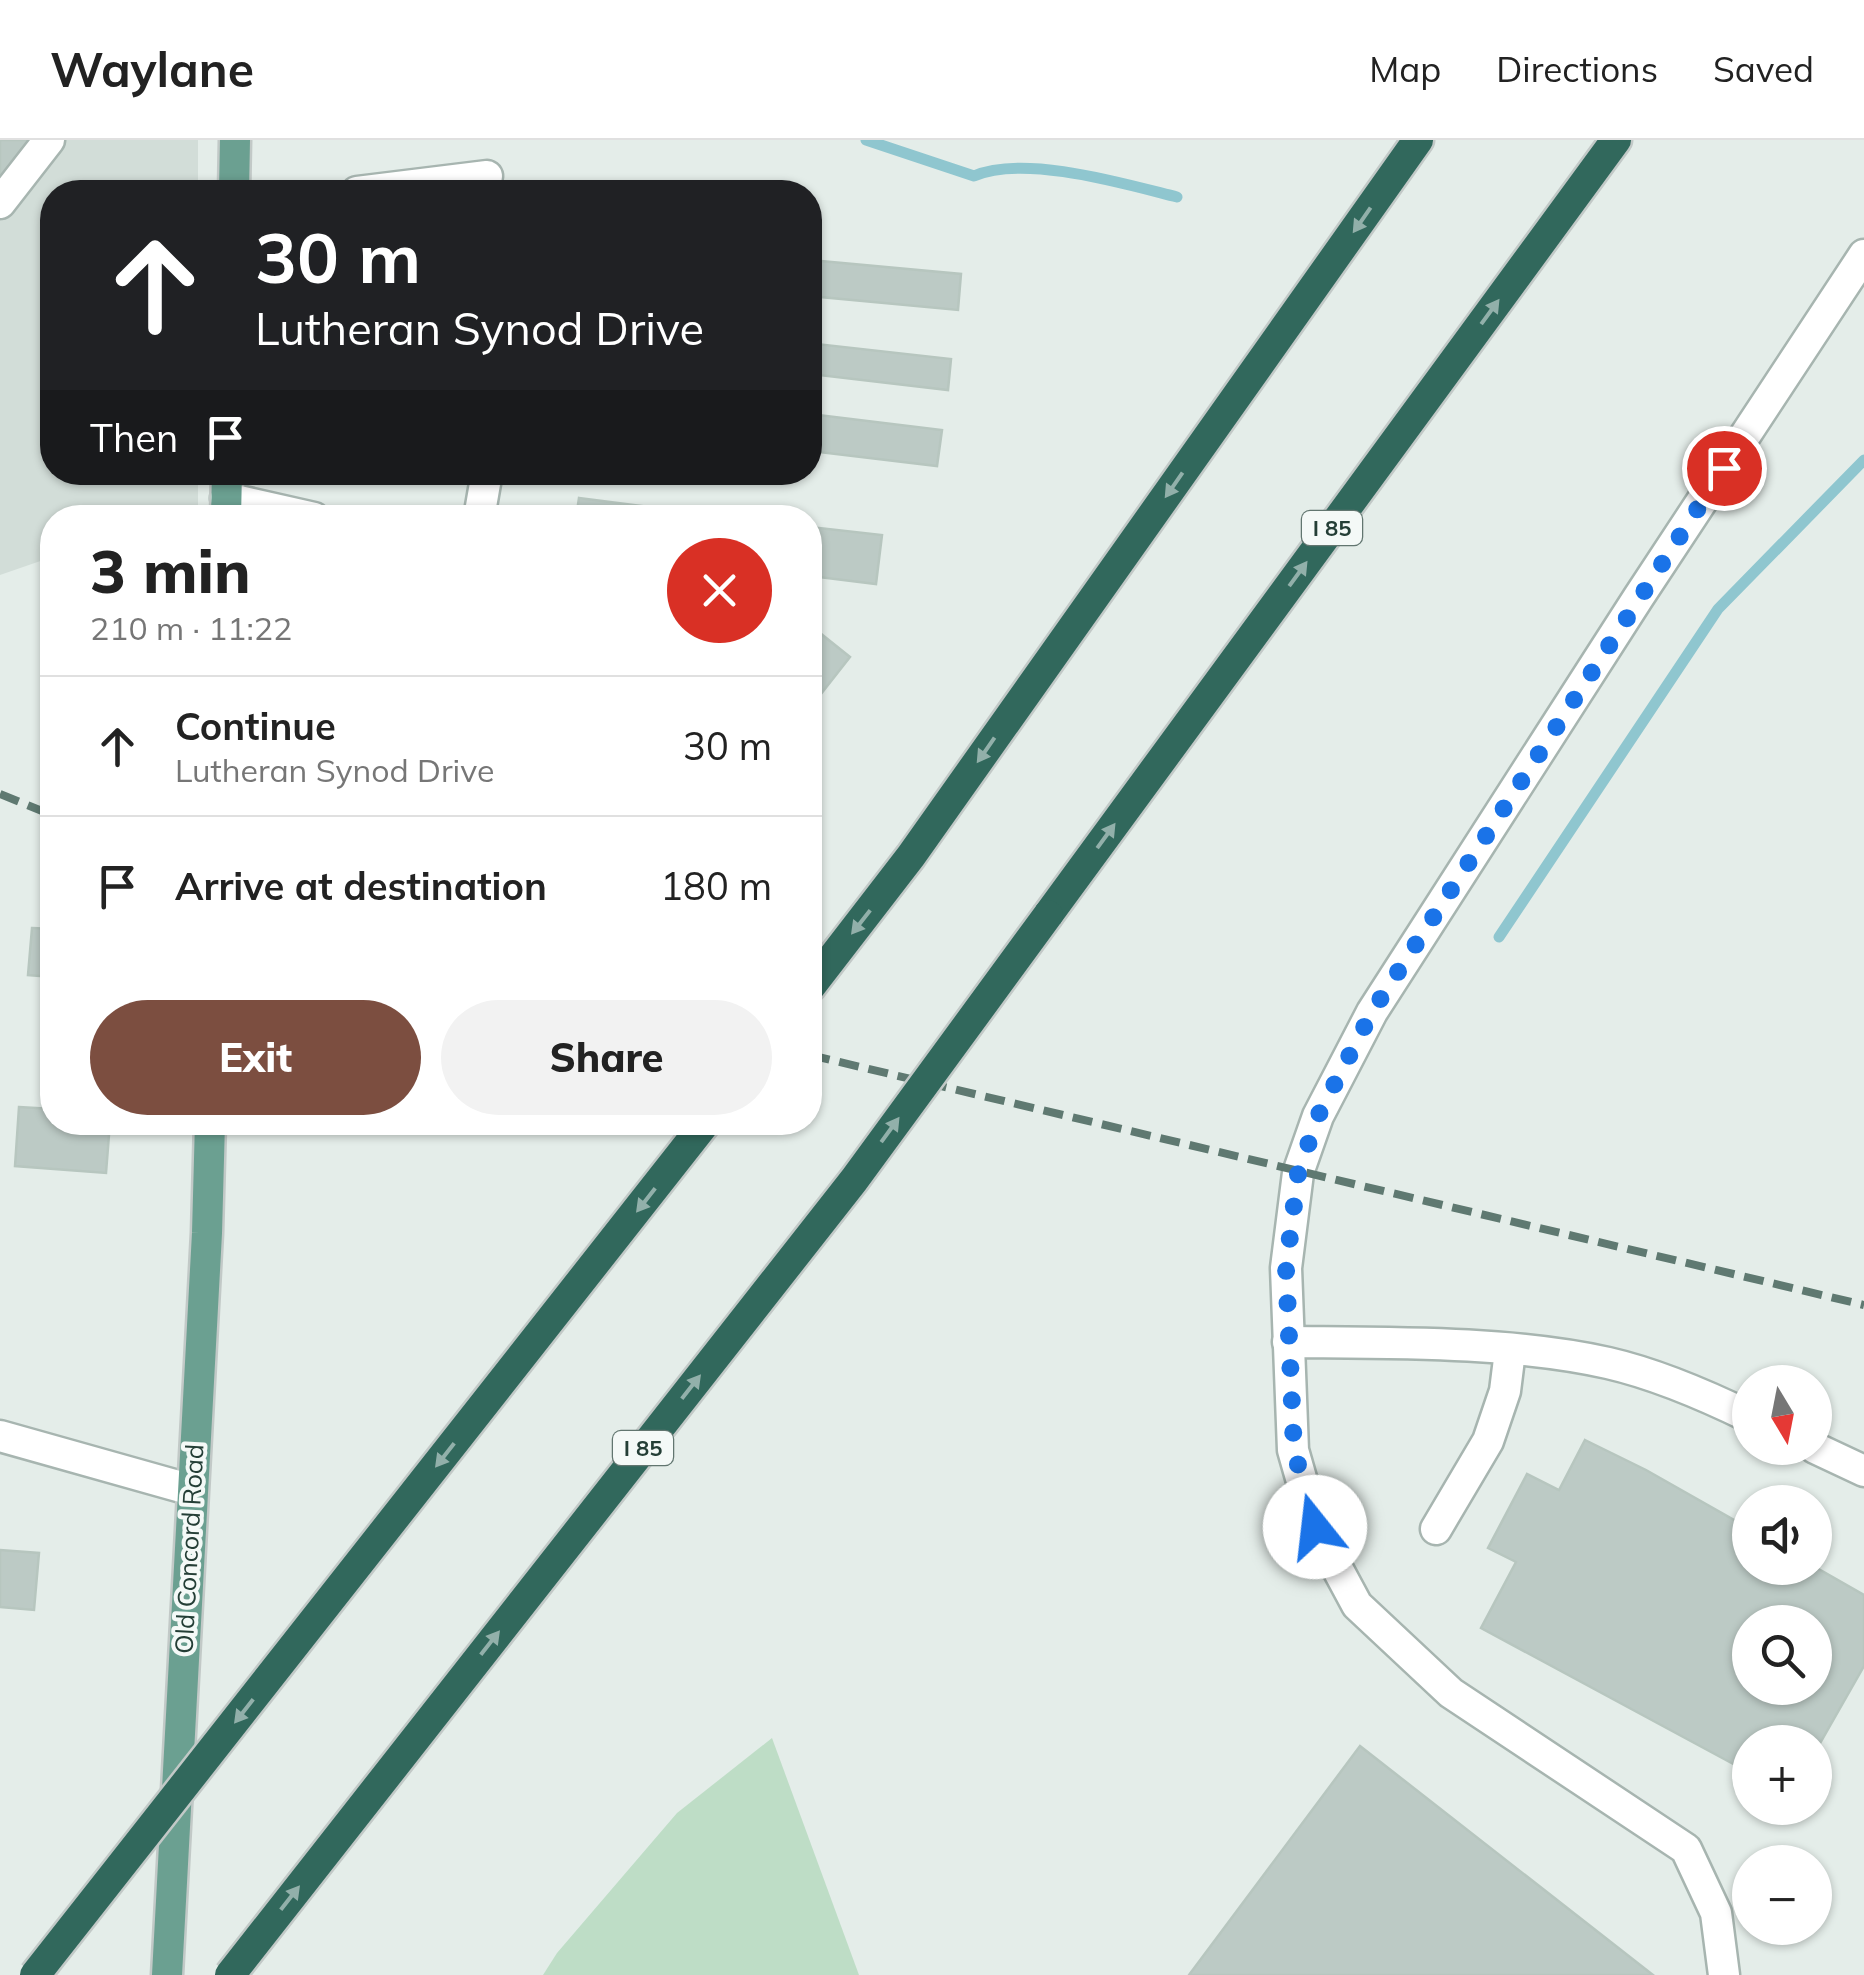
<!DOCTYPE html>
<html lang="en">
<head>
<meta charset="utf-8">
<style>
	:root { --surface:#fff; --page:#f2f2f2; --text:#222; --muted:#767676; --line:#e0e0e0; --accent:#7c4e40 }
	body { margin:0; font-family:Mulish,sans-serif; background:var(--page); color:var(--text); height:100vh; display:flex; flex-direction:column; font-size:38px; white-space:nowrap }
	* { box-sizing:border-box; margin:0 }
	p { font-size:32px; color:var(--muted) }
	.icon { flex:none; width:55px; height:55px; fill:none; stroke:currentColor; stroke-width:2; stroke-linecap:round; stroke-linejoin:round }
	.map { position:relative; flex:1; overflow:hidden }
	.drawer { position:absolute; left:40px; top:365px; width:782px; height:630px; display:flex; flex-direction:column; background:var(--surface); border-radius:40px; box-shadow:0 2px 8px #0004 }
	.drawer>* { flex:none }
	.guide { position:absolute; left:40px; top:40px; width:782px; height:305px; border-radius:40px; box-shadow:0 2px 8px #0004; background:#202124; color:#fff; overflow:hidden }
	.needle { width:65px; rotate:170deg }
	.buttons { position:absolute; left:1732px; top:1225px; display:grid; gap:20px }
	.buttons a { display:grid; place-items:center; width:100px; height:100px; border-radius:50%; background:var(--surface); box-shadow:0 2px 8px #0004; font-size:50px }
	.pin { position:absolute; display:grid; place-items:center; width:85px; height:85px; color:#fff; margin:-42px; border:5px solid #fff; border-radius:50%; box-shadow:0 2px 10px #0007 }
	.me { position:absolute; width:110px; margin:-55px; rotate:344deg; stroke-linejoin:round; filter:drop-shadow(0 0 8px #0008) }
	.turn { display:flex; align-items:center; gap:35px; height:210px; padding:0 50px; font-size:45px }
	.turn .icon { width:130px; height:130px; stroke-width:2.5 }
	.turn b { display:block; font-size:70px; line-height:85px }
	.then { display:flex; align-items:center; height:95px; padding:0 50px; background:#0003; gap:20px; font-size:38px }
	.round { display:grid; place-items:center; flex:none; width:105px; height:105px; border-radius:52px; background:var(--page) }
	.overview { display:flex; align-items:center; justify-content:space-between; height:170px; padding:0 50px }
	h1 { font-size:60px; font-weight:800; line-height:75px }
	.button { display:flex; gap:20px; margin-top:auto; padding:20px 50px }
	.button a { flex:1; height:115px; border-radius:60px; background:var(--accent); color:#fff; font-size:40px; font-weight:800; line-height:115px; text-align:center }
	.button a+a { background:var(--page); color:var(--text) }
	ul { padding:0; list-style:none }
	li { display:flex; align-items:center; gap:30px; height:140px; padding:0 50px; border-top:2px solid var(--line) }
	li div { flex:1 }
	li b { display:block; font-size:38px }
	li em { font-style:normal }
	header { display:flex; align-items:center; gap:60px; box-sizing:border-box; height:140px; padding:0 50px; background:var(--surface); border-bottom:2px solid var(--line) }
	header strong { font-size:48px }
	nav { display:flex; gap:55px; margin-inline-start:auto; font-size:35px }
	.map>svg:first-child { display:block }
</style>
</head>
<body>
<header>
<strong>Waylane</strong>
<nav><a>Map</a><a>Directions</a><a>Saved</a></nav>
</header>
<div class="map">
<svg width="1864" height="1835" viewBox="0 0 1864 1835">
	<rect width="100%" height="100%" fill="#e4ede9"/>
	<path fill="#d2ddd8" d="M 0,0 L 198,0 L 198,52 L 52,52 L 52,332 L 198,333 L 198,369 L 173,377 L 52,378 L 52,417 L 0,435 Z"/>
	<path fill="#beddc6" d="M 772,1598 L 859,1835 L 543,1835 L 557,1813 L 677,1673 Z"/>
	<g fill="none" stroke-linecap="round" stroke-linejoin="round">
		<g stroke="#8fc6cf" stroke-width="11">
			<path d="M 866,0 L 974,36 C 1024,14 1125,44 1177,57"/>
			<path d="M 1499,797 L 1718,469 L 1864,320"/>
		</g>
	</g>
	<g fill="#bccac5" stroke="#b7c6bf" stroke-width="2.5" fill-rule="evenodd">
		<path d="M 0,0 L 36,0 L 0,43 Z"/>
		<path d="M 810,120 L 961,134 L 958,170 L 810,156 Z"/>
		<path d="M 810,194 L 817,195 L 816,204 L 951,219 L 948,250 L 810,234 Z"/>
		<path d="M 810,274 L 942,290 L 937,326 L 810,311 Z"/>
		<path d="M 579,358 L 735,378 L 576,378 Z"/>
		<path d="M 810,387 L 882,395 L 876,444 L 810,436 Z"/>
		<path d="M 810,485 L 850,517 L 810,568 Z"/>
		<path d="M 32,788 L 52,789 L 52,837 L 28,835 Z"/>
		<path d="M 19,967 L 52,969 L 52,982 L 110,982 L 106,1033 L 15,1026 Z"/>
		<path d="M 1585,1300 L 1646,1330 L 1750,1389 L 1750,1428 L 1815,1427 L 1864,1455 L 1864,1526 L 1815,1612 L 1815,1602 L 1750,1602 L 1750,1633 L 1481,1488 L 1516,1422 L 1488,1408 L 1527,1334 L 1559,1350 ZM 1750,1482 L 1815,1482 L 1815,1548 L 1750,1548 Z"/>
		<path d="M 0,1410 L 39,1413 L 34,1470 L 0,1467 Z"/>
		<path d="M 1360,1606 L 1653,1835 L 1189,1835 Z"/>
	</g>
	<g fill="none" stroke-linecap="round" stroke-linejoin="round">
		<g stroke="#a7b5b0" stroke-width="35">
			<g id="minor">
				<path d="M 357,52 L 487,36"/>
				<path d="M 0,63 L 49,0"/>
				<path d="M 226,358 L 314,378"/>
				<path d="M 479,378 L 487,332"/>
				<path d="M 1288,1202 C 1389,1203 1510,1201 1608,1223 C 1656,1234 1705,1255 1750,1277"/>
				<path d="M 0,1296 L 192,1350"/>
				<path d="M 1815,1308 L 1864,1331"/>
				<path d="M 1436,1389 L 1488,1301 L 1505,1251 L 1510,1211"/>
				<path d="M 1724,1835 L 1716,1773 L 1686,1709 L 1451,1553 L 1357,1465 L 1315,1387 L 1293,1310 L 1286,1128 L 1298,1033 L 1318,976 L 1372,872 L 1638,458 L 1864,115"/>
			</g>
		</g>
		<g stroke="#c2c9c7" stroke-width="35">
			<g id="major">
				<path d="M 234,52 L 235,0"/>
				<path d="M 226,378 L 227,332"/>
				<path d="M 167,1835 L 207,1093 L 210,982"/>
			</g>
		</g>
		<g stroke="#c2c9c7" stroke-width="35">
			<g id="highway">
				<path d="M 1048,775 L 1616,0"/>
				<path d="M 810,847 L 911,716 L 1418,0"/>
			</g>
		</g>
		<use href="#minor" stroke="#fff" stroke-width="30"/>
		<use href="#major" stroke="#6ba091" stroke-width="30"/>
		<use href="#highway" stroke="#31685c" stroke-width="30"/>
		<g stroke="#5f7971" stroke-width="8" stroke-dasharray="20 10" stroke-linecap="butt">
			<path d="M 0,654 L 52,675"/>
			<path d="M 810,915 L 1864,1165"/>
		</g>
		<g stroke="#c2c9c7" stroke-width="35" stroke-linecap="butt">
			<g id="highway-bridge">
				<path d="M 35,1835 L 706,982"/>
				<path d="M 230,1835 L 854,1040 L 1048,775"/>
			</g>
		</g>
		<use href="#highway-bridge" stroke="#31685c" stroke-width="30"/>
	</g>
	<defs><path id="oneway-solid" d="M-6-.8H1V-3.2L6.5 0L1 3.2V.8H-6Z" transform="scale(2.5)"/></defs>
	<g fill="#92b0aa">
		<use href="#oneway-solid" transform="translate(1362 80) rotate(125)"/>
		<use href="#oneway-solid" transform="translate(1490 172) rotate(-54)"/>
		<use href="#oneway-solid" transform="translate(1174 345) rotate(125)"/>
		<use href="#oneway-solid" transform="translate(1298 434) rotate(-54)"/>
		<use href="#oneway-solid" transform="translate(986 610) rotate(125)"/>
		<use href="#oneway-solid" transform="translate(1106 696) rotate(-54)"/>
		<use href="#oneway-solid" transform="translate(861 782) rotate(128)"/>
		<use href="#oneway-solid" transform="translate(890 990) rotate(-54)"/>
		<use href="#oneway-solid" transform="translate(646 1060) rotate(128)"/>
		<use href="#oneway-solid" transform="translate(691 1247) rotate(-52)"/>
		<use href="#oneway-solid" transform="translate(445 1315) rotate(128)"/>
		<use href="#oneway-solid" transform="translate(490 1503) rotate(-52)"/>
		<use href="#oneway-solid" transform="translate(244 1571) rotate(128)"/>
		<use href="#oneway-solid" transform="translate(290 1758) rotate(-52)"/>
	</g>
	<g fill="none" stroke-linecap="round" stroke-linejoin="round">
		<path stroke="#1a73e8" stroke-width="18" stroke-dasharray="0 32.4" d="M 1315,1387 L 1294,1310 L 1286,1128 L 1298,1034 L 1318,976 L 1372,872 L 1724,328"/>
	</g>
	<g text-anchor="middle" stroke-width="8" stroke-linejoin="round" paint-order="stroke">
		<g fill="#f4f9f7" stroke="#627670" stroke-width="2.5">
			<rect x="1302" y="371" width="60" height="34" rx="8"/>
			<rect x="613" y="1291" width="60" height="34" rx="8"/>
		</g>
		<g font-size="22" font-weight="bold" fill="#243e36">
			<text x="1332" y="396">I 85</text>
			<text x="643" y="1316">I 85</text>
		</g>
		<g font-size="25" fill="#243e36" stroke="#f4f9f7">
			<text transform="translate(189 1409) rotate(-87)" y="9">Old Concord Road</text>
		</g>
	</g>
</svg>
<div class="buttons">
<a><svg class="needle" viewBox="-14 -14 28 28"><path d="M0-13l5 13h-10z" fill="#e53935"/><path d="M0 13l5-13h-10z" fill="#767676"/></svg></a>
<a><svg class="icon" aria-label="sound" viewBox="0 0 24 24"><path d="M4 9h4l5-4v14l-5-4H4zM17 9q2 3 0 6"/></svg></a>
<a><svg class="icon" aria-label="search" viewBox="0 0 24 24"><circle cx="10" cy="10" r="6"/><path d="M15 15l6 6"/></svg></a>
<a>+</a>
<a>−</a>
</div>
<div class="pin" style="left:1724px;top:328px;background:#d93025"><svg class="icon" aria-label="arrive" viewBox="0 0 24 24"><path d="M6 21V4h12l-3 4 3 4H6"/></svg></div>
<svg class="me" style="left:1315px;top:1387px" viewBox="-20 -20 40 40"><circle r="19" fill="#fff"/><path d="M0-13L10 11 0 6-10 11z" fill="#1a73e8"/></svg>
<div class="guide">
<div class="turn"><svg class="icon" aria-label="ahead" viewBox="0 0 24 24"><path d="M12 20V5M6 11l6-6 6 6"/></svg><div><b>30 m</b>Lutheran Synod Drive</div></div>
<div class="then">Then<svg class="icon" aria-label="arrive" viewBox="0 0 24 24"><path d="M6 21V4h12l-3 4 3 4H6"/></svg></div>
</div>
<section class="drawer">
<div class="overview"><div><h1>3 min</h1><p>210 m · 11:22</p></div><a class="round" style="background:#d93025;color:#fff"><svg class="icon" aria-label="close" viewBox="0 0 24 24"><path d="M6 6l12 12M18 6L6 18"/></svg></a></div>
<ul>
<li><svg class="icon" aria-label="ahead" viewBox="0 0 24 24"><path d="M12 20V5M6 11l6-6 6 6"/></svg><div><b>Continue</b><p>Lutheran Synod Drive</p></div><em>30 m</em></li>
<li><svg class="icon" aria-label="arrive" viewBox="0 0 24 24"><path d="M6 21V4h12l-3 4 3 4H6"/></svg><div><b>Arrive at destination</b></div><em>180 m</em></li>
</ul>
<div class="button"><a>Exit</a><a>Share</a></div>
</section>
</div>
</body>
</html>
